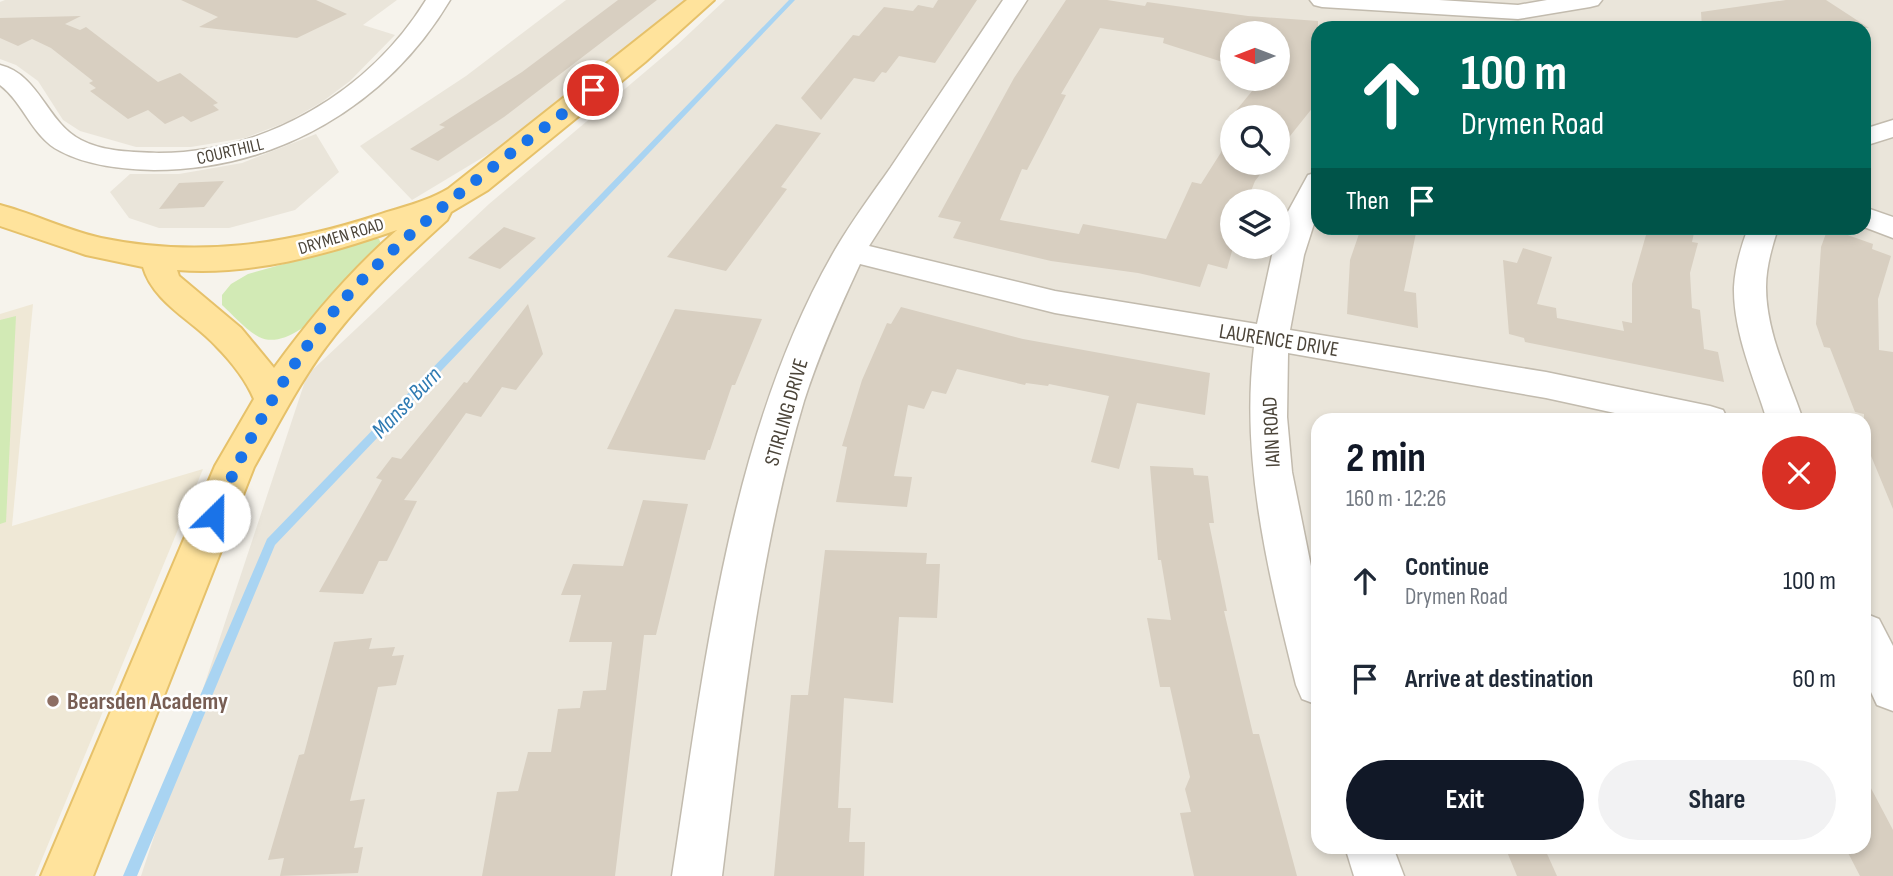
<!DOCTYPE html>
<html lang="en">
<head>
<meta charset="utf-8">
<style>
	:root { --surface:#fff; --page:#f2f2f3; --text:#1f2937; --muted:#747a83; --accent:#111827 }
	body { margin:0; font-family:"Sofia Sans Condensed",sans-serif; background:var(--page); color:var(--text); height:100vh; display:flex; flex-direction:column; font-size:26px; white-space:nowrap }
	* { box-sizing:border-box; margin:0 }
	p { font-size:23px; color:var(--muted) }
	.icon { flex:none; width:38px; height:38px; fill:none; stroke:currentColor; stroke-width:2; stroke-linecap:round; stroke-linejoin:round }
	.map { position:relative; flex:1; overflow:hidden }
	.sheet { position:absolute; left:1311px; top:413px; width:560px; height:441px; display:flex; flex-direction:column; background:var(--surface); border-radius:21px; box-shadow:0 4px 10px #0003 }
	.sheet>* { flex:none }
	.hud { position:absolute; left:1311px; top:21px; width:560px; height:214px; border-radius:21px; box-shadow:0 4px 10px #0003; background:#00695c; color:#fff; overflow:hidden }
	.needle { width:46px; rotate:270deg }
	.tools { position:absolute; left:1220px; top:21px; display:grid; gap:14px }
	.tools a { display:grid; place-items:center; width:70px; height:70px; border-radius:50%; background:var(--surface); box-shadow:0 4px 10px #0003; font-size:35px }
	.pin { position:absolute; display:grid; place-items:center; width:60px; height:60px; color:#fff; margin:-30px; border:4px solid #fff; border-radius:50%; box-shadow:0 2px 7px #0007 }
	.me { position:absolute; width:77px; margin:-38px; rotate:23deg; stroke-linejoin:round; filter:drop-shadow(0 0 5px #0008) }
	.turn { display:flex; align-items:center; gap:24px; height:147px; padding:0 35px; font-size:32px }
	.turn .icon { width:91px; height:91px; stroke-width:2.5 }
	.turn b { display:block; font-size:49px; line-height:60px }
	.then { display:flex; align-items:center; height:66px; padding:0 35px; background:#0003; gap:14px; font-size:26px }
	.round { display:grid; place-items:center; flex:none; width:74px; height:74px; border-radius:37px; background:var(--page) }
	.overview { display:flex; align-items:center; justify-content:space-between; height:119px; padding:0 35px }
	h1 { font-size:42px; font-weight:700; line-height:52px; color:var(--accent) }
	.cta { display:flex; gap:14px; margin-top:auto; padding:14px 35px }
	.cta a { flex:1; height:80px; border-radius:42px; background:var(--accent); color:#fff; font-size:28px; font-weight:700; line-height:80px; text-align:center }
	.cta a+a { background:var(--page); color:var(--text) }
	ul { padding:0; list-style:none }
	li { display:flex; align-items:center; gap:21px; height:98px; padding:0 35px }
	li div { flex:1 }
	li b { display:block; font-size:26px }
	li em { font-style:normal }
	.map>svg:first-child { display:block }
</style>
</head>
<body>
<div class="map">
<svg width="1893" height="876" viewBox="0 0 1893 876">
	<rect width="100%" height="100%" fill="#f6f3ec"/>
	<g fill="#eae5da" fill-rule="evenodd">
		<path d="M 5,0 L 397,0 L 363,25 L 395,35 L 350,81 L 322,102 L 287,122 L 245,138 L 191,147 L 136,147 L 80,131 L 63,120 L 38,81 L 16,65 L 0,59 L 0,2 Z"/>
		<path d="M 566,0 L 684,0 L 510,141 L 412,200 L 360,146 L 466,76 Z"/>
		<path d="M 725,0 L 1893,0 L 1893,876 L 141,876 L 307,375 L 489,204 L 678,44 ZM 1318,28 L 1864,28 L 1864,228 L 1318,228 ZM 1232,33 L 1278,33 L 1278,79 L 1232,79 ZM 1232,117 L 1278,117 L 1278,163 L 1232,163 ZM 1232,201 L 1278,201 L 1278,247 L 1232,247 ZM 1318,420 L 1864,420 L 1864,847 L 1318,847 Z"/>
		<path d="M 316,134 L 339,172 L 295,210 L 229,228 L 159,228 L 129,218 L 110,192 L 130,174 L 179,174 L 242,163 Z"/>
	</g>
	<path fill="#efe8d6" d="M 33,304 L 12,526 L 203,469 L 35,876 L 0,876 L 0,314 Z"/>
	<g fill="#d2eab5">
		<path d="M 374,239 L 379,239 L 381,244 L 378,251 C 356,275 297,356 259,337 C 246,330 233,315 222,305 L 222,295 L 231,284 L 248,274 Z"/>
		<path d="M 16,316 L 6,522 L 0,524 L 0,320 Z"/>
	</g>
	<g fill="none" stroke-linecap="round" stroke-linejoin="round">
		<path fill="#a9d4f2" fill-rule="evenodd" d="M 789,0 L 795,0 L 275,545 L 137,876 L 123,876 L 267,539 Z"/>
	</g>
	<g fill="#d8cfc1">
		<path d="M 181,0 L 316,0 L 347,14 L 297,38 L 199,27 L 218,17 Z"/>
		<path d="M 618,0 L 657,0 L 504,117 L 438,161 L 410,149 L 445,127 L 439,125 L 522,72 Z"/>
		<path d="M 938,0 L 977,0 L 935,63 L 899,56 L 886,73 L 882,72 L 874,82 L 854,78 L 821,120 L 801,98 L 853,35 L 859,36 L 884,7 L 913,11 L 918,5 L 933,8 Z"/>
		<path d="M 1066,0 L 1107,0 L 1145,6 L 1147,2 L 1248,16 L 1318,21 L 1318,101 L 1278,151 L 1278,117 L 1229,119 L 1262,79 L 1278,79 L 1278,33 L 1232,33 L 1232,65 L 1163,43 L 1164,38 L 1100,28 L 1061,94 L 1066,95 L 1027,170 L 1022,169 L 1000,220 L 1079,234 L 1083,224 L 1166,239 L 1192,182 L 1201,184 L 1232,135 L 1232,163 L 1269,163 L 1255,181 L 1247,201 L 1232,201 L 1232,251 L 1227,269 L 1208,264 L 1200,287 L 1138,273 L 1051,261 L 953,238 L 961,222 L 938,217 L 1014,78 Z"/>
		<path d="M 1786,0 L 1826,0 L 1869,28 L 1702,28 L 1701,12 Z"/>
		<path d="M 81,16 L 65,24 L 80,30 L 86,27 L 158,82 L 180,73 L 218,103 L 213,105 L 219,110 L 191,122 L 183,116 L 165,124 L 148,110 L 128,119 L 90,91 L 96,88 L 89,83 L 93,81 L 51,48 L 32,39 L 18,46 L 0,38 L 0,18 Z"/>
		<path d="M 776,124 L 821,133 L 781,187 L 787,189 L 726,271 L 667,257 Z"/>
		<path d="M 224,181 L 204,207 L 159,209 L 179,183 Z"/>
		<path d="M 504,227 L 536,238 L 500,269 L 468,258 Z"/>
		<path d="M 1361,228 L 1417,228 L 1404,291 L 1416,293 L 1418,328 L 1347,314 L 1350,260 Z"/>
		<path d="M 1648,228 L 1695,228 L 1692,242 L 1698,243 L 1690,273 L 1692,308 L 1700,310 L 1704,349 L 1718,352 L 1724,382 L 1525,342 L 1524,338 L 1509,334 L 1503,260 L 1517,263 L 1523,248 L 1552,257 L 1537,304 L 1556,308 L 1557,318 L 1624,331 L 1622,321 L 1632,323 L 1632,284 Z"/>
		<path d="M 1828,228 L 1873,244 L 1872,249 L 1891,256 L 1878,299 L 1879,350 L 1893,352 L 1893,509 L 1864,439 L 1864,414 L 1855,412 L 1830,348 L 1824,347 L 1816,324 L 1821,247 Z"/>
		<path d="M 528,304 L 543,354 L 516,390 L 502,387 L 481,417 L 466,413 L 404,500 L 417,501 L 387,561 L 379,561 L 363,594 L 319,592 L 382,480 L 376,478 L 392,457 L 401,459 L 464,382 L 467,383 Z"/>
		<path d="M 901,307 L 1023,339 L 1210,373 L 1205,415 L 1137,403 L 1119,469 L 1091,462 L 1109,396 L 1049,384 L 1048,386 L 1026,383 L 1025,385 L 957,369 L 946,394 L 932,391 L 924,409 L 908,405 L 894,476 L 912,477 L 907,507 L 836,502 L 847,447 L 842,446 L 862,380 L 887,323 L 891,324 Z"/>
		<path d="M 675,309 L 762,319 L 735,385 L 732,385 L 710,450 L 708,450 L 705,460 L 607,449 Z"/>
		<path d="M 1150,466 L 1193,468 L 1194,475 L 1208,476 L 1214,523 L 1209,523 L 1227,611 L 1224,611 L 1253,734 L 1259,734 L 1297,876 L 1194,876 L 1180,813 L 1191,812 L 1185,789 L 1190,777 L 1170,687 L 1160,687 L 1147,618 L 1171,620 L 1161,560 L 1158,560 Z"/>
		<path d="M 643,500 L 688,504 L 656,635 L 644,635 L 615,876 L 482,876 L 497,792 L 518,791 L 528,752 L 551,752 L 558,709 L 580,708 L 583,691 L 606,690 L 612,642 L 569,642 L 581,595 L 561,595 L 573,564 L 623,566 Z"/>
		<path d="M 825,550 L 927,553 L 926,564 L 940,564 L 937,618 L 899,617 L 893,703 L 844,698 L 838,808 L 851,808 L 849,842 L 865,842 L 864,876 L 774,876 L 791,695 L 808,695 Z"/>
		<path d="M 372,638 L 369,649 L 395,647 L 392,656 L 404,655 L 396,685 L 378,687 L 350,801 L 365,799 L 354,848 L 363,847 L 358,873 L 280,876 L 284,858 L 268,860 L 299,755 L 304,754 L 334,642 Z"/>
		<path d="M 1864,775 L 1893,830 L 1893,876 L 1860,876 L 1845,847 L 1864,847 Z"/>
		<path d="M 1505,847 L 1544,847 L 1557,876 L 1517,876 Z"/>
	</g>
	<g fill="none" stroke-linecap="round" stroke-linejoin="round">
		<g stroke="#c2bbae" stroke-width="3">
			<g id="minor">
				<path d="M 426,0 L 450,0 C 387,106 276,170 154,170 C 123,169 88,166 60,151 C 32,137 24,103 0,85 L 0,65 C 40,75 46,122 81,140 C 104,152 133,152 159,153 C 266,153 370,91 426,0 Z"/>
				<path d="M 1003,0 L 1027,0 L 869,246 L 1055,291 L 1257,324 L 1272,255 L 1275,247 L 1278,247 L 1285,217 L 1308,175 L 1318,172 L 1318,211 L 1304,255 L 1290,330 L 1546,372 L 1710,406 L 1723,410 L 1728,420 L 1647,420 L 1546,398 L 1288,353 L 1287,417 L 1292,472 L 1318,601 L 1318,705 L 1302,699 L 1296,685 C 1269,576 1240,461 1254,347 L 1055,313 L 860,264 C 839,309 819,354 804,401 C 758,556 742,716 722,876 L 672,876 C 704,670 729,433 835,250 C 852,221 872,194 891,167 C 928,111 966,56 1003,0 Z"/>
				<path d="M 1310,0 L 1439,0 L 1518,5 L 1547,0 L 1602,0 L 1598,5 L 1590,7 L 1518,19 L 1322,7 L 1314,5 Z"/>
				<path d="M 1893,120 L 1893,137 L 1864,146 L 1864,129 Z"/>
				<path d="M 1864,207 L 1893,217 L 1893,238 L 1864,227 Z"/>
				<path d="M 1748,228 L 1778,228 C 1772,247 1766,267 1766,287 C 1766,333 1789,378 1803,420 L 1767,420 C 1754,378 1733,332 1734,287 C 1735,267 1741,247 1748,228 Z"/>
				<path d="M 1864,613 L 1879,619 L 1893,646 L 1893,711 L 1877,705 L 1864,677 Z"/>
				<path d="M 1345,847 L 1393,847 L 1404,876 L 1354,876 Z"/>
			</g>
		</g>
		<g stroke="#e6c16a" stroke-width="4">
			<path id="primary" d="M 687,0 L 714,0 L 645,62 L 488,190 L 451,212 L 447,220 C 407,256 369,292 335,335 C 303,375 279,423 254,467 L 93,876 L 41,876 L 215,466 L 254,399 C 246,380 230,360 216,346 C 192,320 153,302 143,267 L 86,255 L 0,226 L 0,205 C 34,214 66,230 101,238 C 197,258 286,245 378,215 C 402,207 426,202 448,189 ZM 397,230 C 350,271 311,317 274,368 L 241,328 L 179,276 L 177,270 C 252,276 328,254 397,230 Z"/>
		</g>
		<use href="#minor" fill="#fff" fill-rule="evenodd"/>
		<use href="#primary" fill="#ffe39c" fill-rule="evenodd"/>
	</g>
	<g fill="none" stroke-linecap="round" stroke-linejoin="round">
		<path stroke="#1a73e8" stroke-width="12" stroke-dasharray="0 21.6" d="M 214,516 C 253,426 303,336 374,268 C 442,202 519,148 593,90"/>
	</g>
	<circle fill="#8d6e63" stroke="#fff" stroke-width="2.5" cx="53" cy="701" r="7"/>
	<g text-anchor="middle" stroke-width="5" stroke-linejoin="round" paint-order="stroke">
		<g font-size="18" fill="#4b4439" stroke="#fff">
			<text transform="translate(230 151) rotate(-13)" y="6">COURTHILL</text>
			<text transform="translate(341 236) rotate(-17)" y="6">DRYMEN ROAD</text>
		</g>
		<g font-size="21" fill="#4b4439" stroke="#fff">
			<text transform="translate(1279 340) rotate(9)" y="7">LAURENCE DRIVE</text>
			<text transform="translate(786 412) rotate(-74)" y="7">STIRLING DRIVE</text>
			<text transform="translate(1271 432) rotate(-93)" y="7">IAIN ROAD</text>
		</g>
		<g font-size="23" font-style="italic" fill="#2e7ab2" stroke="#fff">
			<text transform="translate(406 402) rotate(-46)" y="8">Manse Burn</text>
		</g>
		<g font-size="24" font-weight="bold" fill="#785e54" stroke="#fff" text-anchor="start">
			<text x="67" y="709">Bearsden Academy</text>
		</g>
	</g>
</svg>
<div class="tools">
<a><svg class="needle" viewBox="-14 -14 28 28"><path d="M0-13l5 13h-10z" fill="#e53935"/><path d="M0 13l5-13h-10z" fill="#747a83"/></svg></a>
<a><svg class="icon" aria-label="search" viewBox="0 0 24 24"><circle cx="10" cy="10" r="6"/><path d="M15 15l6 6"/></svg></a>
<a><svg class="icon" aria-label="layers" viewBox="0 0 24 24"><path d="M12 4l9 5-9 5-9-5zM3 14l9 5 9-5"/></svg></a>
</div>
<div class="pin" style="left:593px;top:90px;background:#d93025"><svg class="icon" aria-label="arrive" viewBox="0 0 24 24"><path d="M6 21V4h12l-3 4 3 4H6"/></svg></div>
<svg class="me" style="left:214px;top:516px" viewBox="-20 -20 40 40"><circle r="19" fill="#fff"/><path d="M0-13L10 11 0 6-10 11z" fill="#1a73e8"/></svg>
<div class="hud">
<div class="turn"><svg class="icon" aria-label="ahead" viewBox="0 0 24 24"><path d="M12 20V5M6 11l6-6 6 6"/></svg><div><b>100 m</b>Drymen Road</div></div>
<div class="then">Then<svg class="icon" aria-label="arrive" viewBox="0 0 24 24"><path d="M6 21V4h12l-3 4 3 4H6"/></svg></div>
</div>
<section class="sheet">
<div class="overview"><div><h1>2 min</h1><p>160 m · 12:26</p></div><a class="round" style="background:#d93025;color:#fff"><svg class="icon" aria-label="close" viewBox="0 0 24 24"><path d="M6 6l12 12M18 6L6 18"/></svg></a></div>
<ul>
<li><svg class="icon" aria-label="ahead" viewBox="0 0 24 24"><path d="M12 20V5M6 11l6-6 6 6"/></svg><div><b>Continue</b><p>Drymen Road</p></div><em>100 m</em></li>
<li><svg class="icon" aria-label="arrive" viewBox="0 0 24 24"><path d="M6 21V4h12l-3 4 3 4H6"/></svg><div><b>Arrive at destination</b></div><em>60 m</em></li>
</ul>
<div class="cta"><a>Exit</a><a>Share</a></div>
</section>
</div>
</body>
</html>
